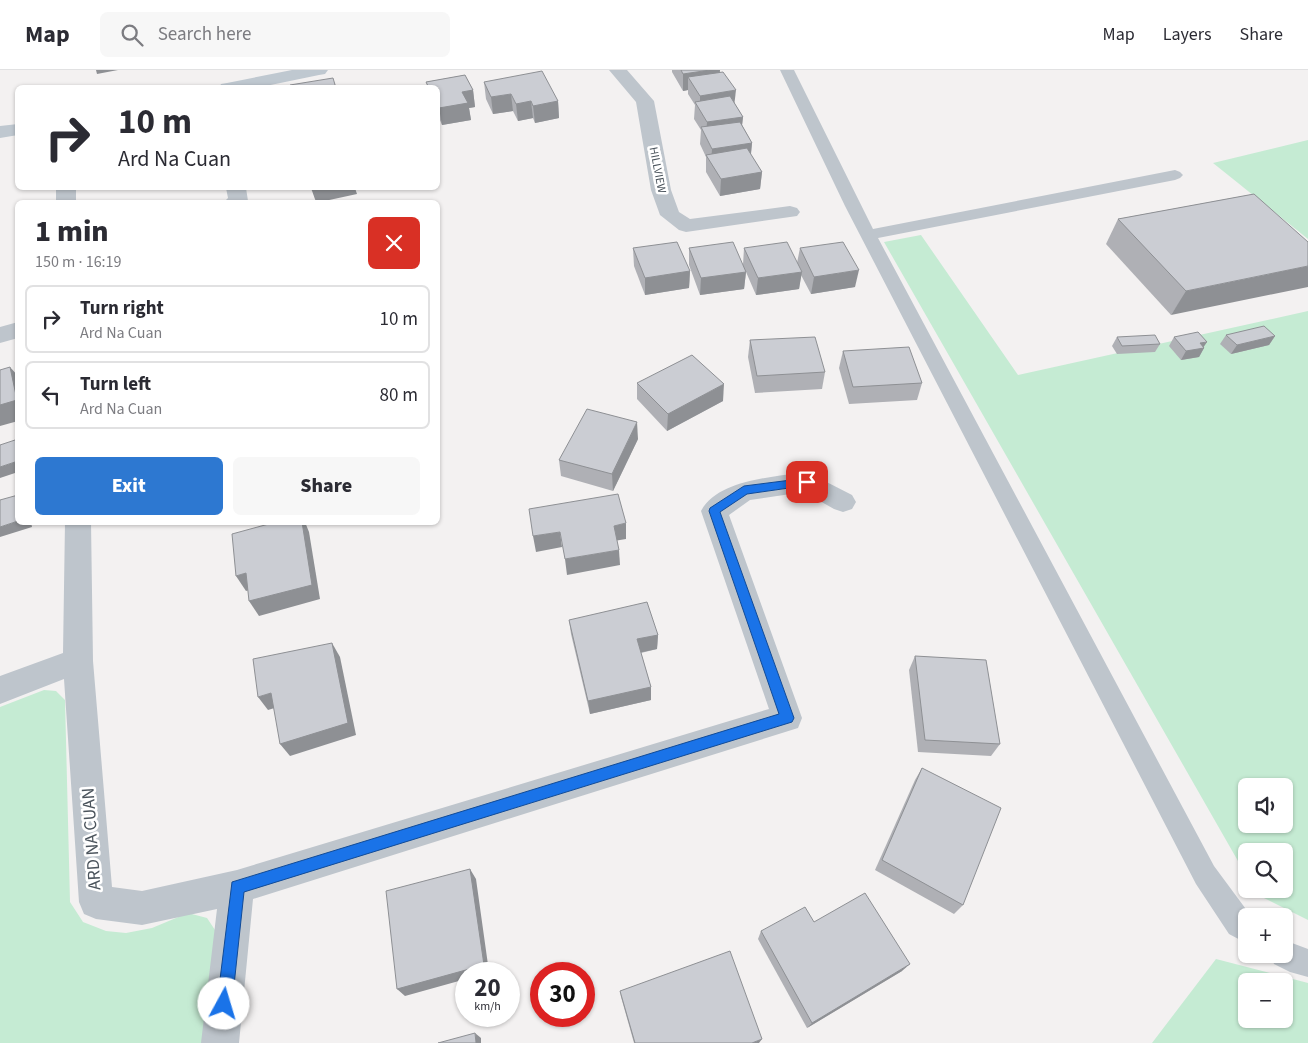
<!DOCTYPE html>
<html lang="en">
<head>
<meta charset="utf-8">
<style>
	:root { --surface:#fff; --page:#f7f7f7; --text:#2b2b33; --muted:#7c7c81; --line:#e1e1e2; --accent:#2d78d1 }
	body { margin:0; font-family:"Source Sans 3",sans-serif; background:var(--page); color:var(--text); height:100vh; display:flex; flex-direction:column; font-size:19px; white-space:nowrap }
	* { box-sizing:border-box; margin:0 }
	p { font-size:16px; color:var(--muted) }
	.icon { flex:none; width:28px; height:28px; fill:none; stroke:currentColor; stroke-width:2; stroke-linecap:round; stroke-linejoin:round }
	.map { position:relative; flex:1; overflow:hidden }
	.side { position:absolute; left:15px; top:130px; width:425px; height:325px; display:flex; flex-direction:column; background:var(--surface); border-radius:8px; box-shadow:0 1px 4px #0004 }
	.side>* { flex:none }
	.banner { position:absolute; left:15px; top:15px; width:425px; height:105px; border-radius:8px; box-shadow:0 1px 4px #0004; background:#fff; color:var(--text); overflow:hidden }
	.controls { position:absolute; left:1238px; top:708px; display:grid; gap:10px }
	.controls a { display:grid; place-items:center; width:55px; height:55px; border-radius:8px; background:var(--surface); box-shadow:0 1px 4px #0004; font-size:25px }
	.speed { position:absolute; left:455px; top:892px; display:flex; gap:10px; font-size:25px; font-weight:700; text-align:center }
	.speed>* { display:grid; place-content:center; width:65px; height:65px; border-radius:50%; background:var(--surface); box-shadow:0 1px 4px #0004; line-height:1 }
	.speed small { font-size:12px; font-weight:400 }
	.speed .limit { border:8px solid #d22; background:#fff; color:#111 }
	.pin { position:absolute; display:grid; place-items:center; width:42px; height:42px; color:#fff; margin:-21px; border-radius:10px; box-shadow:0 2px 8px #0006 }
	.me { position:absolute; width:55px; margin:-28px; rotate:6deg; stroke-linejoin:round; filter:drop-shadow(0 0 4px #0008) }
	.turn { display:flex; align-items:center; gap:18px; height:105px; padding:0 20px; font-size:22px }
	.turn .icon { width:65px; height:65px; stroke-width:2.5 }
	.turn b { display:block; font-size:35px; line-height:42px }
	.round { display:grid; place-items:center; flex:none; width:52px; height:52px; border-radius:8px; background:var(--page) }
	.summary { display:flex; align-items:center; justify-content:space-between; height:85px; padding:0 20px }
	h1 { font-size:30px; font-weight:800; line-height:38px }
	.cta { display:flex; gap:10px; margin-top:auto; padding:10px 20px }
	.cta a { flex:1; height:58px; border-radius:8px; background:var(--accent); color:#fff; font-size:20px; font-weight:800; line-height:58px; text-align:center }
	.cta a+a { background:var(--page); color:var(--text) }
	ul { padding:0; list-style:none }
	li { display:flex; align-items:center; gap:15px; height:68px; margin:0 10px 8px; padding:0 10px; border:2px solid var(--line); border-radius:8px }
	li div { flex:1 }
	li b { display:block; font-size:19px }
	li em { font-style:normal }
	header { display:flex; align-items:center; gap:30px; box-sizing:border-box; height:70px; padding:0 25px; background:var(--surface); border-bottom:1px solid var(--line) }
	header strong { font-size:24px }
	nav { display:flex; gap:28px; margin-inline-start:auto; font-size:18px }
	.search { width:350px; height:45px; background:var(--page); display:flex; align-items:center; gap:12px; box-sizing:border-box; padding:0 18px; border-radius:8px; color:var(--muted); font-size:19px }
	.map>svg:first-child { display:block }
</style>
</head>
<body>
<header>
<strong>Map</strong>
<div class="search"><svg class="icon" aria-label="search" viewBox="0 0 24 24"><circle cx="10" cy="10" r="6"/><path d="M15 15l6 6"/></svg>Search here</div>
<nav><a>Map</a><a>Layers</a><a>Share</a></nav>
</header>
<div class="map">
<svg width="1308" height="973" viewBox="0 0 1308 973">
	<rect width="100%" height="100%" fill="#f3f1f1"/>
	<g fill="#c5ebd3" fill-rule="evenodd">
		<path d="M 1308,70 L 1308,169 L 1213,93 Z"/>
		<path d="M 921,165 L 1018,305 L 1308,241 L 1308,850 L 1258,825 L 1254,819 L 1284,819 L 1284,781 L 1246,781 L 1246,805 L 884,172 ZM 1246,716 L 1284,716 L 1284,754 L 1246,754 Z"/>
		<path d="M 44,620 L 56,621 L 65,630 L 70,832 L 83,852 L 106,861 L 126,863 L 152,858 L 188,843 L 207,848 L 215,860 L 205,973 L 0,973 L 0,637 Z"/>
		<path d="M 1216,889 L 1308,913 L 1308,973 L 1152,973 ZM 1246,911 L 1284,911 L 1284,949 L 1246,949 Z"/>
	</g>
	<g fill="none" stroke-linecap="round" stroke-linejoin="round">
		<g fill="#bec5cc" fill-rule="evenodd">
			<path d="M 780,0 L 794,0 L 873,159 L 1175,100 L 1180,102 L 1183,105 L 1180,108 L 1175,110 L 878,168 L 1214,796 L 1251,846 L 1246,846 L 1246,873 L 1229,864 L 1196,814 L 845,136 Z"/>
			<path d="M 1284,870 L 1308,879 L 1308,907 L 1290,902 L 1274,894 L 1270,884 L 1284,884 Z"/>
		</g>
		<g fill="#bec5cc" fill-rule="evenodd">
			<path d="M 609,0 L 627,0 L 654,31 L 671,120 L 679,142 L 690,149 L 790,136 L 797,138 L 800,142 L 797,146 L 686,162 L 679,160 L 660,145 L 651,120 L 636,32 Z"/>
			<rect x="56" y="118" width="20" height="14"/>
			<path d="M 226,118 L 246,118 L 248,131 L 224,132 L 228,128 Z"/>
			<path d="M 18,252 L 18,268 L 0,273 L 0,257 Z"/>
			<path d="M 807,402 L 852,425 L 856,432 L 852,439 L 843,442 L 834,439 L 804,422 L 750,430 L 729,445 L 802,648 L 798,658 L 253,829 L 239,973 L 201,973 L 217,839 L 142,855 L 96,849 L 84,844 L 79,832 L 64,609 L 0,634 L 0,606 L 63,583 L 65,452 L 91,452 L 93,591 L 112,817 L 142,821 L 237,800 L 769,639 L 701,441 C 718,409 775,407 807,402 Z"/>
		</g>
		<g fill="#bfc8d0" fill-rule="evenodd">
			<path d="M 292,0 L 328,0 L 325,4 L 319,5 L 256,18 L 219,18 L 221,14 L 227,13 Z"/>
			<path d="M 18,54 L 18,65 L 0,68 L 0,56 Z"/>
		</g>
	</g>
	<g fill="#afb0b5">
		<path d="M 672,0 L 720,0 L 719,2 L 735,34 L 743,47 L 742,55 L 752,73 L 751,85 L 762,102 L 760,119 L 720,126 L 706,102 L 706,87 L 700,74 L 701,60 L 694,49 L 695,35 L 688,24 L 688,20 L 683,21 L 672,2 Z"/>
		<path d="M 465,5 L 473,20 L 475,37 L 469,38 L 471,50 L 442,55 L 438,45 L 438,18 L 428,18 L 426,12 Z"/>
		<path d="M 484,12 L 558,31 L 559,48 L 535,53 L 533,48 L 518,51 L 513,41 L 493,44 L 486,29 Z"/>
		<path d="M 1254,124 L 1171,245 L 1106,174 L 1118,149 Z"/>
		<path d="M 633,178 L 690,201 L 689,218 L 645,225 L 634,196 Z"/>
		<path d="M 689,178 L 743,195 L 744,178 L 797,193 L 800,178 L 855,217 L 811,224 L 801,205 L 799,219 L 756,225 L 746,202 L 744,219 L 700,225 L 689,195 Z"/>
		<path d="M 1226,265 L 1275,266 L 1269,275 L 1231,284 L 1220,274 Z"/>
		<path d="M 1117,267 L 1160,274 L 1155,282 L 1117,284 L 1112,276 Z"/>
		<path d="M 1174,267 L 1203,277 L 1204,278 L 1199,287 L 1181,290 L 1169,276 Z"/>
		<path d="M 750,270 L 825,302 L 822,319 L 755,323 L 748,287 Z"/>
		<path d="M 843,281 L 922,313 L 917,330 L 849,334 L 839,298 Z"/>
		<path d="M 637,313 L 723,331 L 667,361 L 637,329 Z"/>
		<path d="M 638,369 L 613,421 L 561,406 L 559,390 Z"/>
		<path d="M 569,550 L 658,565 L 657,579 L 641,583 L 651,617 L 651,630 L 590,644 L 571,564 Z"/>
		<path d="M 915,586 L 1000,674 L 991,686 L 918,682 L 909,600 Z"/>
		<path d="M 922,698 L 963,835 L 954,844 L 875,800 L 915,710 Z"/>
		<path d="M 814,852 L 902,901 L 807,958 L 758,869 L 761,861 Z"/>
		<path d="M 620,921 L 759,973 L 634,973 L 621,927 Z"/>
	</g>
	<g fill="#8e9094">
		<path d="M 96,0 L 118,0 L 97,4 Z"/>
		<path d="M 710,0 L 720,0 L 719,16 L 688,7 L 688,20 L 683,21 L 683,4 Z"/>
		<path d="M 473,20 L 475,37 L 469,38 L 471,50 L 442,55 L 439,38 L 462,22 Z"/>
		<path d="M 736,20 L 734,37 L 700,40 L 700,26 Z"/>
		<path d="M 511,24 L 513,41 L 493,44 L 491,27 Z"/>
		<path d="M 531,31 L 533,48 L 518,51 L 516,34 Z"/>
		<path d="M 558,31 L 559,48 L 535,53 L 533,36 Z"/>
		<path d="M 743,47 L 741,64 L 706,67 L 707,52 Z"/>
		<path d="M 752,73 L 750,91 L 711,93 L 712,79 Z"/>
		<path d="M 762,102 L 760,119 L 720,126 L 721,109 Z"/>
		<path d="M 311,118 L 355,118 L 357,124 L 320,132 L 316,132 Z"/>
		<path d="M 1308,196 L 1308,217 L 1171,245 L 1186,221 Z"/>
		<path d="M 859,200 L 855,217 L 811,224 L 814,207 Z"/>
		<path d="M 690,201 L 689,218 L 645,225 L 645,208 Z"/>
		<path d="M 746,202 L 744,219 L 700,225 L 701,208 Z"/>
		<path d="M 802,202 L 799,219 L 756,225 L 758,208 Z"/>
		<path d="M 1275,266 L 1269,275 L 1231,284 L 1237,275 Z"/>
		<path d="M 1207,272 L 1203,278 L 1204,278 L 1199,287 L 1181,290 L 1186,281 L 1200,273 Z"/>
		<path d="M 10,297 L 18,306 L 18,351 L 0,356 L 0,335 Z"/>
		<path d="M 724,314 L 723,331 L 667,361 L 668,344 Z"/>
		<path d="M 637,352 L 638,369 L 613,421 L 612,404 Z"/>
		<path d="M 18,391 L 18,402 L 0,408 L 0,397 Z"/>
		<path d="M 18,451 L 18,452 L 31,452 L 32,457 L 0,467 L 0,457 Z"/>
		<path d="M 302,452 L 305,452 L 309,462 L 320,529 L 259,546 L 249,531 Z"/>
		<path d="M 626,453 L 626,469 L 614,471 L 614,456 Z"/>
		<path d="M 560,462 L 562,477 L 536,482 L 533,466 Z"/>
		<path d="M 619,480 L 620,495 L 567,505 L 565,489 Z"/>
		<path d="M 246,503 L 256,518 L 246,521 L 236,506 Z"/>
		<path d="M 658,565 L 657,579 L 638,583 L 637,569 Z"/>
		<path d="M 332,573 L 340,587 L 356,665 L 290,686 L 280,674 Z"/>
		<path d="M 651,617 L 651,630 L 590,644 L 588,631 Z"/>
		<path d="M 271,623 L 281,636 L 268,640 L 258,627 Z"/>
		<path d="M 470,799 L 476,809 L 489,902 L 484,904 L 466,904 L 466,909 L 405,926 L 397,919 Z"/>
		<path d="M 910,894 L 902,901 L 807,958 L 812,953 Z"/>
		<path d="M 475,963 L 481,968 L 481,973 L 476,973 Z"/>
		<path d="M 762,969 L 759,973 L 752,973 Z"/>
	</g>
	<g fill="#cbcdd3" stroke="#8e9094">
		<path d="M 681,0 L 710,0 L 683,4 Z"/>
		<path d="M 542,1 L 558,31 L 533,36 L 531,31 L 516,34 L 511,24 L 491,27 L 484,12 Z"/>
		<path d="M 723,2 L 736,20 L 700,26 L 688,7 Z"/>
		<path d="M 465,5 L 473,20 L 462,22 L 468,33 L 439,38 L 438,36 L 438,18 L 429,18 L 426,12 Z"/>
		<path d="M 333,8 L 336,18 L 291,18 L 290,15 Z"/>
		<path d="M 730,26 L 743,47 L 707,52 L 695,32 Z"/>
		<path d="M 740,52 L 752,73 L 712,79 L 701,57 Z"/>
		<path d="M 747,78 L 762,102 L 721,109 L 706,85 Z"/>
		<path d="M 1254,124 L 1308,172 L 1308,196 L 1186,221 L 1118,149 Z"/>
		<path d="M 677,172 L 690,201 L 645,208 L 633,178 Z"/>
		<path d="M 733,172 L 746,202 L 701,208 L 689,178 Z"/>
		<path d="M 787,172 L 802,202 L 758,208 L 744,178 Z"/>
		<path d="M 843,172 L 859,200 L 814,207 L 800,178 Z"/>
		<path d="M 1264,256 L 1275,266 L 1237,275 L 1226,265 Z"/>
		<path d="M 1198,262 L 1207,272 L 1200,273 L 1204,278 L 1186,281 L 1174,267 Z"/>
		<path d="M 1155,265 L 1160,274 L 1122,276 L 1117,267 Z"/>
		<path d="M 815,267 L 825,302 L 757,306 L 750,270 Z"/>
		<path d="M 909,277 L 922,313 L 853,317 L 843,281 Z"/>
		<path d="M 692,285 L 724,314 L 668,344 L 637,313 Z"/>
		<path d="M 10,297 L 17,330 L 0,335 L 0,300 Z"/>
		<path d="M 587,339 L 637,352 L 612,404 L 559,390 Z"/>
		<path d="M 18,369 L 18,391 L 0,397 L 0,375 Z"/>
		<path d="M 618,424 L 626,453 L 614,456 L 619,480 L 565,489 L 560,462 L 533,466 L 529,439 Z"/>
		<path d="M 18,425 L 18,451 L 0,457 L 0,430 Z"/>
		<path d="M 276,452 L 302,452 L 312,515 L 249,531 L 246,503 L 236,506 L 232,464 Z"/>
		<path d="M 647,532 L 658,565 L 637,569 L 651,617 L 588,631 L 569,550 Z"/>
		<path d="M 332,573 L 348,653 L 280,674 L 271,623 L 258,627 L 253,589 Z"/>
		<path d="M 915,586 L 986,590 L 1000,674 L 925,670 Z"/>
		<path d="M 922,698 L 1001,738 L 963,835 L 882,790 Z"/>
		<path d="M 470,799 L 484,895 L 397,919 L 386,821 Z"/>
		<path d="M 865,823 L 910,894 L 812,953 L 761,861 L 805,837 L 814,852 Z"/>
		<path d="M 730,881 L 762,969 L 752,973 L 635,973 L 620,921 Z"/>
		<path d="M 475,963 L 476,973 L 438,973 Z"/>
	</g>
	<path fill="#1a73e8" stroke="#114b97" d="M 807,408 L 812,412 L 810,415 L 747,424 L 720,442 L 794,648 L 792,652 L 244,822 L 232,934 L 230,939 L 224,942 L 219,939 L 217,934 L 232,812 L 779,644 L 709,441 L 710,438 L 744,416 Z"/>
	<g text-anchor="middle" stroke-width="5" stroke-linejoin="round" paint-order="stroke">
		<g font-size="12" fill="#4b545c" stroke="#fff">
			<text transform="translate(658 100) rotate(79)" y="4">HILLVIEW</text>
		</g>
		<g font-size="18" fill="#4b545c" stroke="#fff">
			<text transform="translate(91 769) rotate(-94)" y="6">ARD NA CUAN</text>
		</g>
	</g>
</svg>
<div class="controls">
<a><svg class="icon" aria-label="sound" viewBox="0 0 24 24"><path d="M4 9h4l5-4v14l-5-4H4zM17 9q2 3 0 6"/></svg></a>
<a><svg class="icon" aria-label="search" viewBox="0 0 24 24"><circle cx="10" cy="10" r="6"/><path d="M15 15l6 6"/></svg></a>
<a>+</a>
<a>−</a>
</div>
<div class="speed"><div>20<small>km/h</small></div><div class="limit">30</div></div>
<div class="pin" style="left:807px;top:412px;background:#d93025"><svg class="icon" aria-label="arrive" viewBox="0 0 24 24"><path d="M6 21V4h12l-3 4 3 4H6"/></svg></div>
<svg class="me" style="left:224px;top:934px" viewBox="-20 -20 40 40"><circle r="19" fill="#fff"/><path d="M0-13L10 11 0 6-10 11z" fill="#1a73e8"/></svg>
<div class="banner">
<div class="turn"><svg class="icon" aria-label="right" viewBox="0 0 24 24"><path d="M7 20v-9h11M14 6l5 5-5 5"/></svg><div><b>10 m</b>Ard Na Cuan</div></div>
</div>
<section class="side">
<div class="summary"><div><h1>1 min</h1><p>150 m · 16:19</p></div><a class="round" style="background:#d93025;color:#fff"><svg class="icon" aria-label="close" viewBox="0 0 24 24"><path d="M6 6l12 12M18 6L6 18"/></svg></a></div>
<ul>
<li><svg class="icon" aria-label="right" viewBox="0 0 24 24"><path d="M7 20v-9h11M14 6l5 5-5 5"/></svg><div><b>Turn right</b><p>Ard Na Cuan</p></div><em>10 m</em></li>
<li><svg class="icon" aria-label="left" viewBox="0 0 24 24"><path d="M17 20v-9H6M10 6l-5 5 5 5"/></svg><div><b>Turn left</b><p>Ard Na Cuan</p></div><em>80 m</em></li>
</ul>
<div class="cta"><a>Exit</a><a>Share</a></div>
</section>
</div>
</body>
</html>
